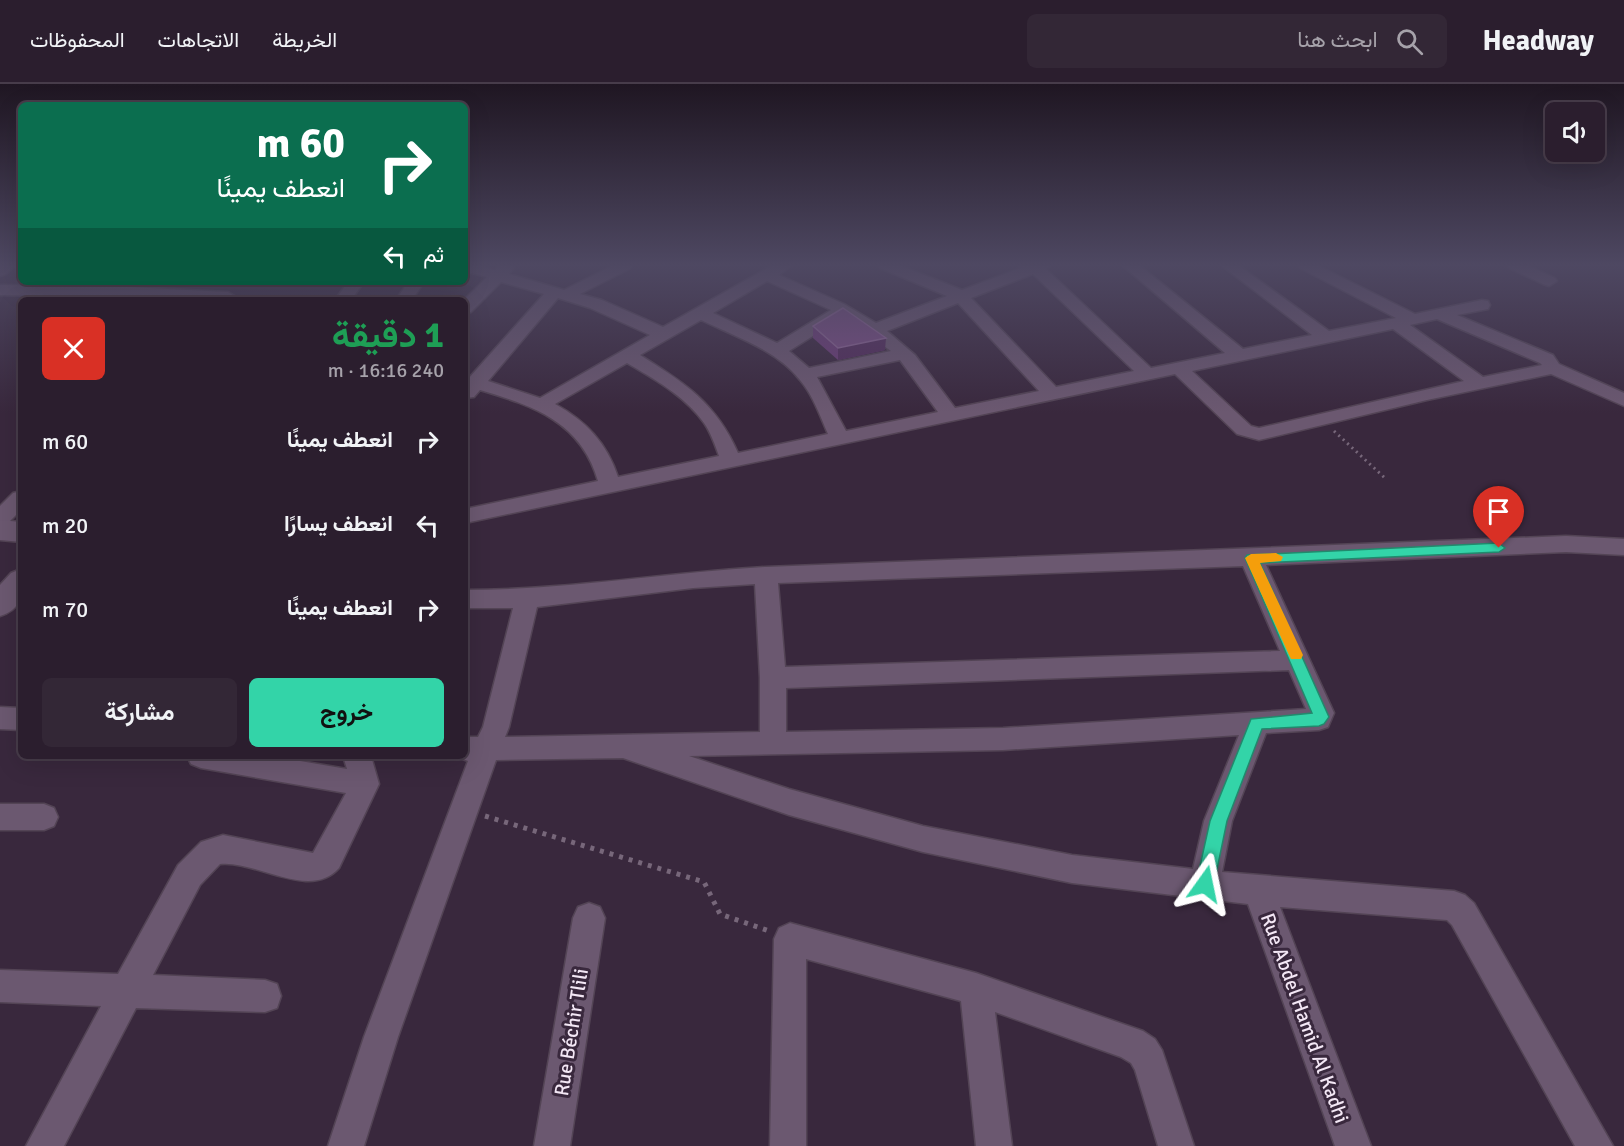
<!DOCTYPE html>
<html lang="ar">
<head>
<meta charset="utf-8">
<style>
	:root { --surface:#2b1e2e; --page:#332736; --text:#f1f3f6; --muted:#a6a2aa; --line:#473c4a; --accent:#33d4a8 }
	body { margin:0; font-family:Signika,Vazirmatn,sans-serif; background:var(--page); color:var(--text); direction:rtl; height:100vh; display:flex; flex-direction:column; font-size:22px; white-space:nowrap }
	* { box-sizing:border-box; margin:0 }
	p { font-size:20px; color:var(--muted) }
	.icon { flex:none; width:33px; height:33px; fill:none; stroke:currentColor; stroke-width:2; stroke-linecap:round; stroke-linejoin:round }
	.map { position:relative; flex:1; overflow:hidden; direction:ltr }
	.drawer { position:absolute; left:18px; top:213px; width:450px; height:462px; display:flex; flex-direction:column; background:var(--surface); border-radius:9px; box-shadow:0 6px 24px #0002,0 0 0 2px var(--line); direction:rtl }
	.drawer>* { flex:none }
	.top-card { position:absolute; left:18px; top:18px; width:450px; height:183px; border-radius:9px; box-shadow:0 6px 24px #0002,0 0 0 2px var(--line); direction:rtl; background:#0b6e4f; color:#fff; overflow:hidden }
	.fabs { position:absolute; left:1545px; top:18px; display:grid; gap:12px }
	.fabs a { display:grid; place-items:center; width:60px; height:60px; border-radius:9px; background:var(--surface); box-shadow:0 6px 24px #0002,0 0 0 2px var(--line); font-size:30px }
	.pin { position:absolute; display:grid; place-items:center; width:51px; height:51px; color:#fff; margin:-62px -26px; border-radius:50% 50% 50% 0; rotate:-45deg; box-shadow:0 0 6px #0007 }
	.pin .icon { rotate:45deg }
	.me { position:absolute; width:66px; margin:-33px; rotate:12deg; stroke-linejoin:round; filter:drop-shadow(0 0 4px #0008) }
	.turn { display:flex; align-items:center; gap:21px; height:126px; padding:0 24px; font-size:27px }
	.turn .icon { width:78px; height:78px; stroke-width:2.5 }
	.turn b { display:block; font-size:42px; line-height:51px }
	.then { display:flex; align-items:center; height:57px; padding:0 24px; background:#0003; gap:12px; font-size:22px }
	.round { display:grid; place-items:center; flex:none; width:63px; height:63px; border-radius:9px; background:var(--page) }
	.head { display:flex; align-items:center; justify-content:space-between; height:102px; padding:0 24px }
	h1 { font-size:36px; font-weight:700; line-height:45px; color:#1e9e55 }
	.button { display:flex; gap:12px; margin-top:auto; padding:12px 24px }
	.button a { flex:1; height:69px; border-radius:9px; background:var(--accent); color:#111; font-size:24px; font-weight:700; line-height:69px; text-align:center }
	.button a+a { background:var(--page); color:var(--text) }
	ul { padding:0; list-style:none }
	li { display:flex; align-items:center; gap:18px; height:84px; padding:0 24px }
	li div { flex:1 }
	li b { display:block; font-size:22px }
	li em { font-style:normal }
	header { display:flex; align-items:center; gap:36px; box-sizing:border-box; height:84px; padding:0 30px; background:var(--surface); border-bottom:2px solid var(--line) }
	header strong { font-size:28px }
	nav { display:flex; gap:33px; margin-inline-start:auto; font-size:21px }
	.search { width:420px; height:54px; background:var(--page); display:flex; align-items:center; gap:15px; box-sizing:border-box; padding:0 21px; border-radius:9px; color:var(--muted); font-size:22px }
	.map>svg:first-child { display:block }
</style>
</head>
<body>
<header>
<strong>Headway</strong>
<div class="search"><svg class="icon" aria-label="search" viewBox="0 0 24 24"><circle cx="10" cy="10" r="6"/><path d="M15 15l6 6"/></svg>ابحث هنا</div>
<nav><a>الخريطة</a><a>الاتجاهات</a><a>المحفوظات</a></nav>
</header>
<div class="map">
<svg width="1624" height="1062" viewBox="0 0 1624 1062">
	<rect width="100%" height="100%" fill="#39283d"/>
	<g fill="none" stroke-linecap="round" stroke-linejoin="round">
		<g stroke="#534455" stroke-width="3">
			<g id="minor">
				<path d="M 0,181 L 16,181 L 6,190 L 0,192 Z"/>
				<path d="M 465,181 L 477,181 L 495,186 L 500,181 L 512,181 L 514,184 L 509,190 L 564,206 L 614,181 L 633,181 L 631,184 L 580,210 L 602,216 L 663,243 L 773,181 L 792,181 L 779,191 L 844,220 L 876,239 L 947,212 L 880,184 L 878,181 L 899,181 L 962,206 L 1021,184 L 1019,181 L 1051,181 L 1046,185 L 1151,284 L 1225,269 L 1122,181 L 1139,181 L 1243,265 L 1312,251 L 1221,181 L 1238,181 L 1329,247 L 1396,234 L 1300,184 L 1298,181 L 1317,181 L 1415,230 L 1482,216 L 1488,217 L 1490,221 L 1488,225 L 1457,231 L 1553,271 L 1559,280 L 1624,309 L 1624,322 L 1551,290 L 1427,316 L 1259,356 L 1237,350 L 1175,290 L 465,439 L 465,425 L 598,397 C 581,338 534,322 480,306 L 474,313 L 465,314 L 465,300 L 468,295 L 544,210 L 501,198 L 471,228 L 465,229 L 464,216 L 487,193 L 465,187 ZM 1033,190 L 1134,287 L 1056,303 L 971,214 ZM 767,197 L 831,226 L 777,259 L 713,229 ZM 558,214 L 590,224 L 650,251 L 540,314 L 488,297 ZM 958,219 L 1039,307 L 955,324 L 915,271 L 887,247 ZM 843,233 L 891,267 L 809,284 L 789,267 ZM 1437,235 L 1540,279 L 1542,281 L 1483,293 L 1410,241 ZM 701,236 C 734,252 777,266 800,296 C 813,311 820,332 828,350 L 738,369 C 716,319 685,299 640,271 ZM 1393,245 L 1464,297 L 1259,344 L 1251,342 L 1192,287 ZM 900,276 L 938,328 L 846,347 L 817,293 ZM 627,279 C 654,295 685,312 704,339 C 711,349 715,361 719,372 L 618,393 C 607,359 586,337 555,320 Z"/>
				<path d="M 1507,181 L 1527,181 L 1555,194 L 1557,197 L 1549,202 L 1543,200 L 1509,184 Z"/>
				<path d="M 348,198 L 364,198 L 351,216 L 335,216 Z"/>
				<path d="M 408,198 L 424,198 L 412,216 L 396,216 Z"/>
				<path d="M 0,201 L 109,202 L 228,208 L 236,213 L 234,216 C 156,216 78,212 0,211 Z"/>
				<path d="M 21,407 L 21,426 L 8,439 L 0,441 L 0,422 L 13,409 Z"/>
				<path d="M 1566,452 L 1624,455 L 1624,471 L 1566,468 L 1266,481 L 1334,629 L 1328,643 L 1319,646 L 1266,649 L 1232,737 L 1222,788 L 1454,807 L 1465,811 L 1474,819 L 1613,1062 L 1575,1062 L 1452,841 L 1447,836 L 1280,823 L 1371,1062 L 1335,1062 L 1248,820 L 1072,799 L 923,768 L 789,731 L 623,674 L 496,676 L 398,953 L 364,1062 L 328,1062 L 364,953 L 468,677 L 455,672 L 465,672 L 465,653 L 478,653 L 483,643 L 513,524 L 465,524 L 465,506 C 566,506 665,489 766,483 ZM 1243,482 L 1280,567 L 785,583 L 778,499 ZM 755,500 L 760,594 L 760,648 L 505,653 L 509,643 L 537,523 L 693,504 ZM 1289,586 L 1306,625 L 1003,644 L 786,648 L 786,604 ZM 1239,651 L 1204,737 L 1193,785 L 1072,771 L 923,742 L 789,705 L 689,672 L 1003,666 Z"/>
				<path d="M 0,623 L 21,624 L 21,646 L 0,645 Z"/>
				<path d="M 187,672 L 271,672 L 347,685 L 343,672 L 371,672 L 379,700 L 339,784 C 310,817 256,776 220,780 L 200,801 L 153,891 L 265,896 L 277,900 L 281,912 L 277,924 L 265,928 L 136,924 L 64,1062 L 26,1062 L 101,922 L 0,918 L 0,886 L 118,890 L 178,781 L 201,758 L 223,751 L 313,769 L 346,709 L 201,684 L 191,680 Z"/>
				<path d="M 0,720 L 44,720 L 54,724 L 58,733 L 54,742 L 44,746 L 0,746 Z"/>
				<path d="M 589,819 L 600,823 L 605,834 L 570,1062 L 534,1062 L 573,834 L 578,823 Z"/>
				<path d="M 790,839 L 976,889 L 1143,947 L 1155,955 L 1162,966 L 1194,1062 L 1158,1062 L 1135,986 L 1131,979 L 1121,973 L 995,928 L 1012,1062 L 976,1062 L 961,917 L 806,875 L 806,1062 L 770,1062 L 774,855 L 779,844 Z"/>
			</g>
		</g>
		<g stroke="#534455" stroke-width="3">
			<g id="tertiary">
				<path d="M 0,436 L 21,438 L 21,458 L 0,456 Z"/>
				<path d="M 21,485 C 21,508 25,524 0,532 L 0,501 L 11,489 Z"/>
			</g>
		</g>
		<path stroke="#77677a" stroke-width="3" stroke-dasharray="2 4" stroke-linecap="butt" d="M 1334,347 L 1386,395"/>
		<path stroke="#77677a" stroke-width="5" stroke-dasharray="4 6" stroke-linecap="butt" d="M 485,732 L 704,798 L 720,830 L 769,847"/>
		<use href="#minor" fill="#6b5870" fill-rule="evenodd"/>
		<use href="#tertiary" fill="#6b5870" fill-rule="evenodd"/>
	</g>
	<path fill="#6c3c78" d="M 813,242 L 885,266 L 838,276 L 813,254 Z"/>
	<path fill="#522c5b" d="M 886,254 L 885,266 L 838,276 L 838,264 Z"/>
	<path fill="#7b4e86" stroke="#8e6697" stroke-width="1.5" d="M 843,224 L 886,254 L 838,264 L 813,242 Z"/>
	<linearGradient id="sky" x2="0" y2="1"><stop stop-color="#1f1622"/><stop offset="0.55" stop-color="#4e4862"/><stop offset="1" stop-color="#4e4862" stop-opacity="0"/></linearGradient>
	<rect width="1624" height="329" fill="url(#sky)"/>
	<path fill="#33d4a8" stroke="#218a6d" stroke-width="1.5" d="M 1499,459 L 1505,464 L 1499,468 L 1260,479 L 1329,633 L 1324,640 L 1319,642 L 1262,645 L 1227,737 L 1214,800 L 1211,806 L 1205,809 L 1199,806 L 1196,800 L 1210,737 L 1251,635 L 1312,629 L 1245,474 L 1247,471 Z"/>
	<path fill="#f59e0b" d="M 1276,469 L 1283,473 L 1281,477 L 1260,479 L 1303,571 L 1301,575 L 1291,575 L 1289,571 L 1245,474 L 1251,470 Z"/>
	<g text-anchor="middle" stroke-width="6" stroke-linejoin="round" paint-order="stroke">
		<g font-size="20" fill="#f3e7f5" stroke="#39283d">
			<text transform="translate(1305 934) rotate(70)" y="7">Rue Abdel Hamid Al Kadhi</text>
			<text transform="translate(571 948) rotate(-81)" y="7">Rue Béchir Tlili</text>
		</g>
	</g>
</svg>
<div class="fabs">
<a><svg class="icon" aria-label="sound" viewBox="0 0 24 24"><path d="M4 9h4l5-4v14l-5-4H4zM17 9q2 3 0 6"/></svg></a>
</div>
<div class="pin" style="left:1499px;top:464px;background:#d93025"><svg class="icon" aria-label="arrive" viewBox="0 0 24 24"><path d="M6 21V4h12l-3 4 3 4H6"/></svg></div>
<svg class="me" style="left:1205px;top:800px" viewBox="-20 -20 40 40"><path d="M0-17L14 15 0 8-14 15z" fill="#33d4a8" stroke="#fff" stroke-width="4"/></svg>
<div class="top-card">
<div class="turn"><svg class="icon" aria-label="right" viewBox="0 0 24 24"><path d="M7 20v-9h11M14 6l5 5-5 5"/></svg><div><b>60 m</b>انعطف يمينًا</div></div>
<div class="then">ثم<svg class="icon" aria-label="left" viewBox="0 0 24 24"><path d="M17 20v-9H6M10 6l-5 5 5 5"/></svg></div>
</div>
<section class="drawer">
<div class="head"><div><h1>1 دقيقة</h1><p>240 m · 16:16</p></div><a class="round" style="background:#d93025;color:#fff"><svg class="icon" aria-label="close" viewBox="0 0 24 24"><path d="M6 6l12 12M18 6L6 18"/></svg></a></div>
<ul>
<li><svg class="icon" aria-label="right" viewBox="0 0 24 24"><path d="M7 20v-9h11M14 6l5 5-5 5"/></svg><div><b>انعطف يمينًا</b></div><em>60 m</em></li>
<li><svg class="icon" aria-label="left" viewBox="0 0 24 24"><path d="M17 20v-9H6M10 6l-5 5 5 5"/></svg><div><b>انعطف يسارًا</b></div><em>20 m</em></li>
<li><svg class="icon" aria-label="right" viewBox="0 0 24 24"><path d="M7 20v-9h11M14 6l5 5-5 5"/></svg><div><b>انعطف يمينًا</b></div><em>70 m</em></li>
</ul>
<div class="button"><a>خروج</a><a>مشاركة</a></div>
</section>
</div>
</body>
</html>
